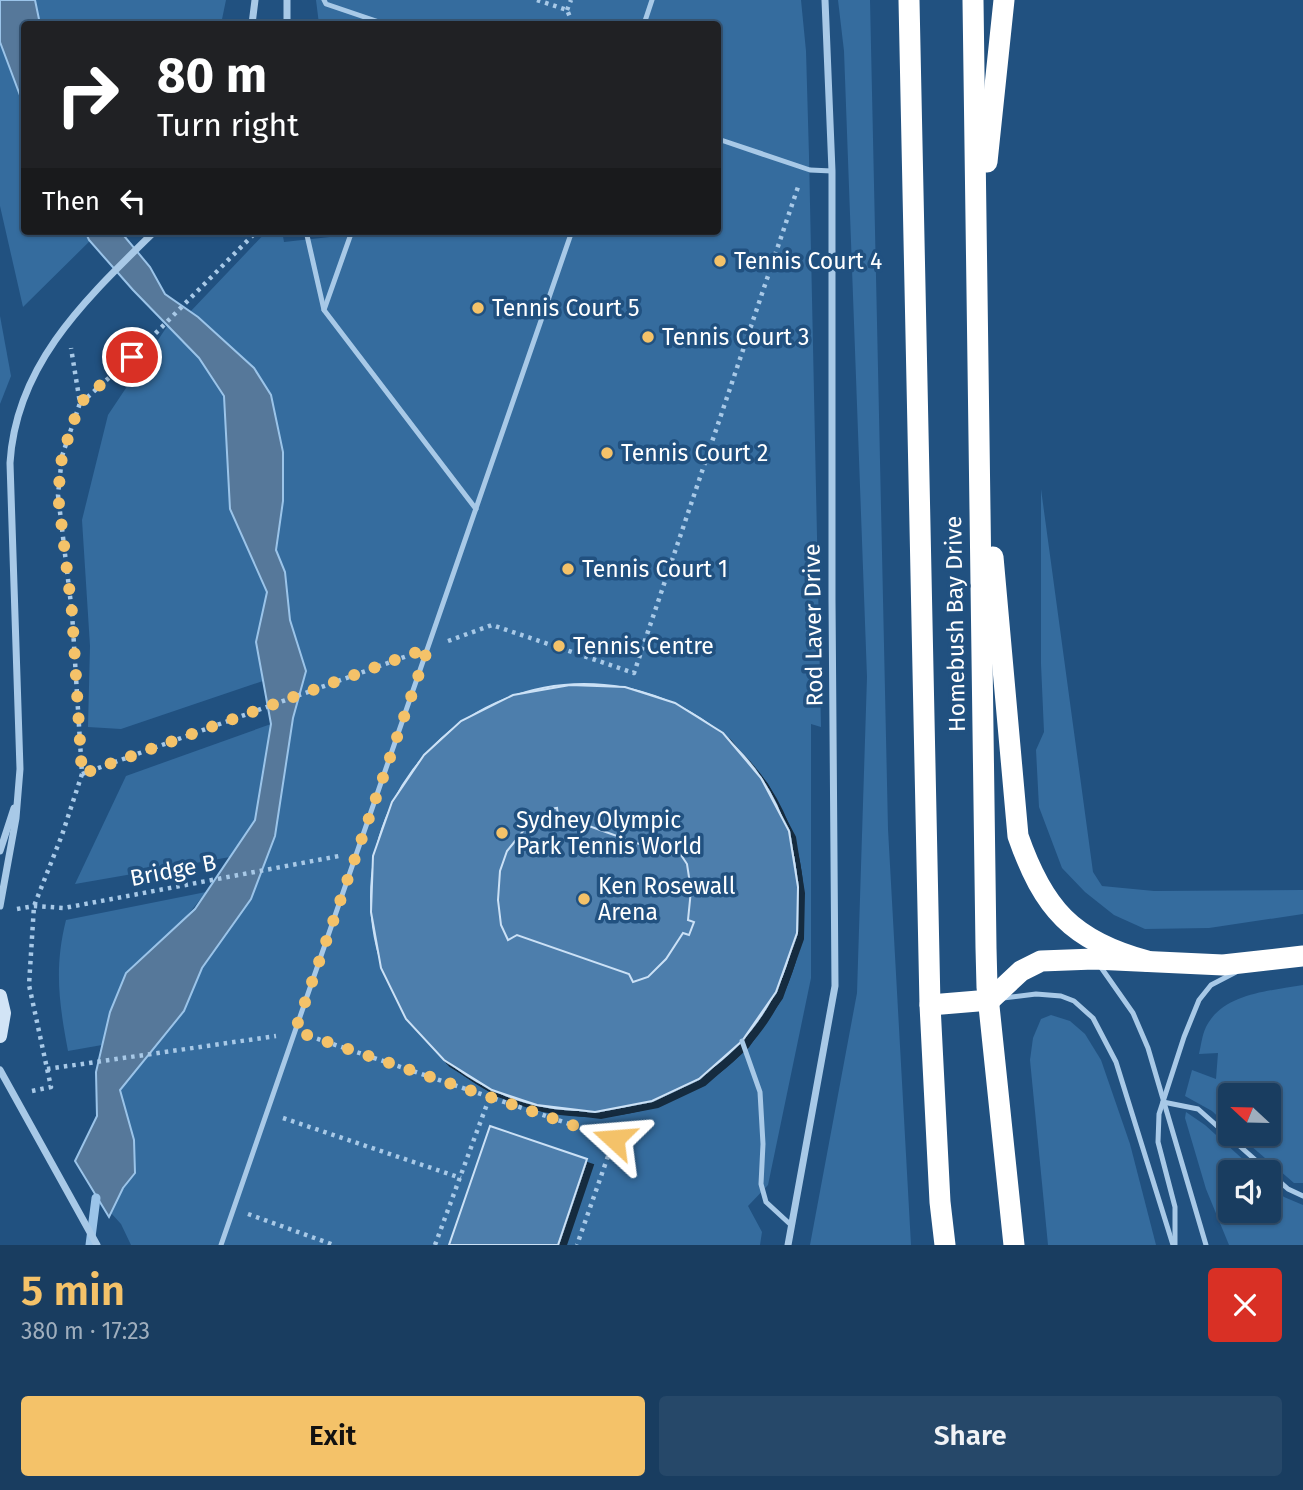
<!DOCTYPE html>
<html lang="en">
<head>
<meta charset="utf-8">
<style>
	:root { --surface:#193d60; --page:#264869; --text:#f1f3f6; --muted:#9faebd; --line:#375675; --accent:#f4c269 }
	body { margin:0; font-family:"Fira Sans",sans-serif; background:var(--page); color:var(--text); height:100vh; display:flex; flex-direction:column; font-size:26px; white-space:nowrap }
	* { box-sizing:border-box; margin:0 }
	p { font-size:23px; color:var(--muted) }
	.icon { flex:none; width:38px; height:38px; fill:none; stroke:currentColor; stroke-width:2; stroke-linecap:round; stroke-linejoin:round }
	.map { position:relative; height:1245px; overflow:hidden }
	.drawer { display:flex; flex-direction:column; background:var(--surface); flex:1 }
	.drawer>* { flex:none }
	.guide { position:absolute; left:21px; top:21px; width:700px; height:214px; border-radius:7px; box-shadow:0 2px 5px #0004,0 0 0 2px var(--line); background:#202124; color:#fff; overflow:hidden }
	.needle { width:46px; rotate:292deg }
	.tools { position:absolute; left:1218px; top:1083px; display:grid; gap:14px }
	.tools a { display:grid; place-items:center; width:63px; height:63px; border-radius:7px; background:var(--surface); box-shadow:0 2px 5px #0004,0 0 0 2px var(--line); font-size:35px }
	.pin { position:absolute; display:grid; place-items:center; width:60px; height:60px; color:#fff; margin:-30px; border:4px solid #fff; border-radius:50%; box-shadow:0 2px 7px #0007 }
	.me { position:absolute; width:77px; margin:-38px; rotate:289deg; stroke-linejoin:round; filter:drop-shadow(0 0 5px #0008) }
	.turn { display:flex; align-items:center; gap:24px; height:147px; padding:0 21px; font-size:32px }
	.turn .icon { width:91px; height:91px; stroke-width:2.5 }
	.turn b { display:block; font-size:49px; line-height:60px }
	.then { display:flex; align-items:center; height:66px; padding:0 21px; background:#0003; gap:14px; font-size:26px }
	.round { display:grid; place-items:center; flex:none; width:74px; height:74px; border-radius:7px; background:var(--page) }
	.headline { display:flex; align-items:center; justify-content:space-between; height:119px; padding:0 21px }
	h1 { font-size:42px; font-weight:600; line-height:52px; color:var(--accent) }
	.primary-button { display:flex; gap:14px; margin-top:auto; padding:14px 21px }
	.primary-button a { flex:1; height:80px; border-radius:7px; background:var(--accent); color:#111; font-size:28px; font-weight:600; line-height:80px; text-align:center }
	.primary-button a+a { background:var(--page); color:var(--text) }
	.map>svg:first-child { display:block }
</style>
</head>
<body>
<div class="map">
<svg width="1303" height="1245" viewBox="0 0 1303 1245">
	<defs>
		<filter id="shadow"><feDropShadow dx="6" dy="6" stdDeviation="0" flood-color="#0009"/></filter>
	</defs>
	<rect width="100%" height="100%" fill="#215180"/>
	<g fill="#356c9e">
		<path d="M 0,0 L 226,0 L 221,24 L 24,24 L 24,231 L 100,231 L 23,307 L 0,206 Z"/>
		<path d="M 316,0 L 801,0 L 806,51 L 809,156 L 821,727 L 811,724 L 811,978 L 768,1185 L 748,1206 L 762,1232 L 760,1245 L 131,1245 L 121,1224 L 111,1213 L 123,1188 L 135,1172 L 134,1140 L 120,1090 L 184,1011 L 202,968 L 251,899 L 275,836 L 293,718 L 306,671 L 290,620 L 285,572 L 276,550 L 283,501 L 283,452 L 271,395 L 254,368 L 190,312 L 267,231 L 282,231 L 284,242 L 339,236 L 339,231 L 718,231 L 718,24 L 319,24 Z"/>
		<path d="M 838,0 L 870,0 L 888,829 L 911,1245 L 810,1245 L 857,993 L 867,677 L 844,51 Z"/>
		<path d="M 0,316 L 11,376 L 0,404 Z"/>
		<path d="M 168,325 L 199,358 L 224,396 L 230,509 L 267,592 L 256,642 L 263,681 L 121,729 L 88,727 L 90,646 L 82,520 L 108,415 Z"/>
		<path d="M 1041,489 L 1093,872 L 1102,886 L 1154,891 L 1303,890 L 1303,914 L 1209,928 L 1145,929 L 1114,915 L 1085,892 L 1062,868 L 1039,807 L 1036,750 L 1044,732 L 1041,664 Z"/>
		<path d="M 271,724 L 255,820 L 230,857 L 75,884 L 126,776 Z"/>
		<path d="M 206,892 L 110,1012 L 102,1045 L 68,1051 C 59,1003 54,968 66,920 Z"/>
		<path d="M 1303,985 L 1303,1183 L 1294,1183 L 1237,1134 L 1269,1134 L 1269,1096 L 1230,1096 L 1230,1128 L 1212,1111 L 1185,1096 L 1192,1070 L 1216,1079 L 1218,1053 L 1199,1054 C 1201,1046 1202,1035 1206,1027 C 1223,993 1270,991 1303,985 Z"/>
		<path d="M 1051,1015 L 1070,1021 L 1085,1034 L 1101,1060 L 1130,1144 L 1156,1245 L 1048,1245 L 1030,1060 L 1033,1038 L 1041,1019 Z"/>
		<path d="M 1186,1112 L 1205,1125 L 1257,1172 L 1230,1172 L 1230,1211 L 1269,1211 L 1269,1183 L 1284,1197 L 1303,1205 L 1303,1245 L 1229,1245 L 1206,1189 L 1185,1118 Z"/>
	</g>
	<g fill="#56789a" stroke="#9bc4e9" stroke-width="2">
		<path d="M 0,0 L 35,0 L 40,24 L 24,24 L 24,106 L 0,42 Z"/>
		<path d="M 85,231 L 120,231 L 150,267 L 165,294 L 198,317 L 254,368 L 271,395 L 283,452 L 283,501 L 276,550 L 285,572 L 290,620 L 306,671 L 293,718 L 275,836 L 251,899 L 202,968 L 184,1011 L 120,1090 L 134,1140 L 135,1173 L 123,1188 L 109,1217 L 75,1161 L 97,1116 L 96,1072 L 110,1012 L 126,973 L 195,909 L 255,820 L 271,724 L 256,642 L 267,592 L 230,509 L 224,396 L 199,358 L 133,290 L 89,240 Z"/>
	</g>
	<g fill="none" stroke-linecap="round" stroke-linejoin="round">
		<path stroke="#9bc4e9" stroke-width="9" d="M 90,1245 L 96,1198"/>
	</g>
	<g fill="#4e7eac" stroke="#cbe1f6" stroke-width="2" fill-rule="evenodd" filter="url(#shadow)">
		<circle cx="584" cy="897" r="213"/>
		<path d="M 570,685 L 625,687 L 675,703 L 723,733 L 761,778 L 789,831 L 798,887 L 797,933 L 776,992 L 742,1041 L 699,1079 L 652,1101 L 595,1112 L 537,1105 L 492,1090 L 444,1060 L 406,1019 L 381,968 L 371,912 L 373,856 L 392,802 L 424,755 L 461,721 L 513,695 ZM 557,808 L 558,815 L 670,855 L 679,852 L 687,864 L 691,890 L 688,920 L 694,922 L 689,935 L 683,933 L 666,959 L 648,977 L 633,982 L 629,974 L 517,935 L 508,940 L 501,925 L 498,900 L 500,871 L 507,851 L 528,825 L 550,809 Z"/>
		<path d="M 490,1126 L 587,1159 L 558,1245 L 449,1245 Z"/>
	</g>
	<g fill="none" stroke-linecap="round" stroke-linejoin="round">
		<g stroke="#a8c9e7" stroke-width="4.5" stroke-dasharray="3.5 5" stroke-linecap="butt">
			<path d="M 537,0 L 567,10 L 573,24"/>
			<path d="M 567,10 L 571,0"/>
			<path d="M 81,403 L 132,357 L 257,231"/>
			<path d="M 448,641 L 492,625 L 634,673 L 799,184"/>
			<path d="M 82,774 L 407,656"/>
			<path d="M 17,909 L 34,906 L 64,908 L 339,856"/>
			<path d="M 309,1036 L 614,1139 L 577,1245"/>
			<path d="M 47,1069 L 276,1036"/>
			<path d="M 32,1091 L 51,1087 L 29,985 L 34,906 L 62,835 L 82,774 L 72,613 L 58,495 L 62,456 L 80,403 L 71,348"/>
			<path d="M 283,1118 L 461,1178"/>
			<path d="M 248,1214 L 334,1245"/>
			<path d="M 435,1245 L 490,1096"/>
		</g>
		<g stroke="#a8c9e7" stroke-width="5">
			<path d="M 324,0 L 326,4 L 385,24"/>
			<path d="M 644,24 L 652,0"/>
			<path d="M 718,139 L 810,170 L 832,171"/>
			<path d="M 306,231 L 324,310"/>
			<path d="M 352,231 L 324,310 L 476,509"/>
			<path d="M 1100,966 L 1133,1013 L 1148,1048 L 1206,1245"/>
			<path d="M 1003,998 L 1036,994 L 1061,996 L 1074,1001 L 1093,1018 L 1116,1062 L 1173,1245"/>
			<path d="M 742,1041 L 760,1092 L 763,1144 L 761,1184 L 766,1202 L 791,1225"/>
			<path d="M 1163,1102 L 1198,1109 L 1288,1189 L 1303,1196"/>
			<path d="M 221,1245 L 572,231"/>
			<path d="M 1175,1245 L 1175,1207 L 1158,1142 L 1159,1114 L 1184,1037 L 1199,1000 L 1211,985 L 1236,972"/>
		</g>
		<g stroke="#a8c9e7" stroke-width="7">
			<path d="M 287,0 L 287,24"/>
			<path d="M 252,24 L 255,0"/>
			<path d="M 0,851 L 14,808"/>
			<path d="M 0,906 L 16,818 L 20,769 L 10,463 C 16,363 87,298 155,231"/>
			<path d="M 0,1070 L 97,1245"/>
			<path d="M 788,1245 L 835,986 L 832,599 L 832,171 L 825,0"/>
		</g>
		<path stroke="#d2e4f6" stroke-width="14" d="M 0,996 L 4,1013 L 0,1036"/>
		<g stroke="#fff" stroke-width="21">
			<path d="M 909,0 L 930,1005 L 940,1202 L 945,1245"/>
			<path d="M 973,0 L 986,948 L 987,987 L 1014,1245"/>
			<path d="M 987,162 L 1004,0"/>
			<path d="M 993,557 L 1018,836 C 1043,908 1072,941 1147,961"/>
			<path d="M 990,1000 L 1021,971 L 1041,961 L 1094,959 L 1223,965 L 1303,956"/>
			<path d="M 930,1005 L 990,1000"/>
		</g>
	</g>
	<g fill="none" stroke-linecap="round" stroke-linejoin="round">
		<path stroke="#f4c269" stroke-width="12" stroke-dasharray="0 21.6" d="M 132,357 L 80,403 L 62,456 L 58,495 L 72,612 L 82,774 L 428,648 L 295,1031 L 614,1139"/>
	</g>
	<g fill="#f4c269" stroke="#215180" stroke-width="2.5">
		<circle cx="720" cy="261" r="7"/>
		<circle cx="478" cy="308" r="7"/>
		<circle cx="648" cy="337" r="7"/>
		<circle cx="607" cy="453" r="7"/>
		<circle cx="568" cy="569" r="7"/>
		<circle cx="559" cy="646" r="7"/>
		<circle cx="502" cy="833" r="7"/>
		<circle cx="584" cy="899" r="7"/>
	</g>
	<g text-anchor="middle" stroke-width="7" stroke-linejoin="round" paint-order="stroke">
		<g font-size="23" fill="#fff" stroke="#215180" text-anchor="start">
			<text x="734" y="269">Tennis Court 4</text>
			<text x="492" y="316">Tennis Court 5</text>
			<text x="662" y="345">Tennis Court 3</text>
			<text x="621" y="461">Tennis Court 2</text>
			<text x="582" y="577">Tennis Court 1</text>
			<text x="573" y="654">Tennis Centre</text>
			<text x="516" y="828">Sydney Olympic<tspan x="516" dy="26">Park Tennis World</tspan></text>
			<text x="598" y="894">Ken Rosewall<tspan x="598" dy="26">Arena</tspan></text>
		</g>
		<g font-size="23" fill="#fff" stroke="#215180">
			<text transform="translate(955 624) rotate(-91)" y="8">Homebush Bay Drive</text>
			<text transform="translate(813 625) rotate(-91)" y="8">Rod Laver Drive</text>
			<text transform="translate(173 870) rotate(-11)" y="8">Bridge B</text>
		</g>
	</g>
</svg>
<div class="tools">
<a><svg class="needle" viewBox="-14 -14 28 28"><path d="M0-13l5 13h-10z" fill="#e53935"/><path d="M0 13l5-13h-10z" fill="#9faebd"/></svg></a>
<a><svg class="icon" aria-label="sound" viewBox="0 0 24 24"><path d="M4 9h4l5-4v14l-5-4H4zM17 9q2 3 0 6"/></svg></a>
</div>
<div class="pin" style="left:132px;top:357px;background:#d93025"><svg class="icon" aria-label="arrive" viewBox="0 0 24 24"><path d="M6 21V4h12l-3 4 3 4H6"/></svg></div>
<svg class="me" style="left:614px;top:1139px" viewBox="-20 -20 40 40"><path d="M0-17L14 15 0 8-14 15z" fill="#f4c269" stroke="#fff" stroke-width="4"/></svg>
<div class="guide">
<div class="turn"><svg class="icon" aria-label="right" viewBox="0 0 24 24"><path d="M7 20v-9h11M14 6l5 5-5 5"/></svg><div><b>80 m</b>Turn right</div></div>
<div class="then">Then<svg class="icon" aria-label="left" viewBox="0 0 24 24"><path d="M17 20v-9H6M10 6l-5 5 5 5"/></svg></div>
</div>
</div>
<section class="drawer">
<div class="headline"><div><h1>5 min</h1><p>380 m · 17:23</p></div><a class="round" style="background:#d93025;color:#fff"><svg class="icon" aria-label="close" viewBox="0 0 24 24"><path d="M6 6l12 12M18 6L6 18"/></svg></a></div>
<div class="primary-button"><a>Exit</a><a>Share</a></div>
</section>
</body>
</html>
